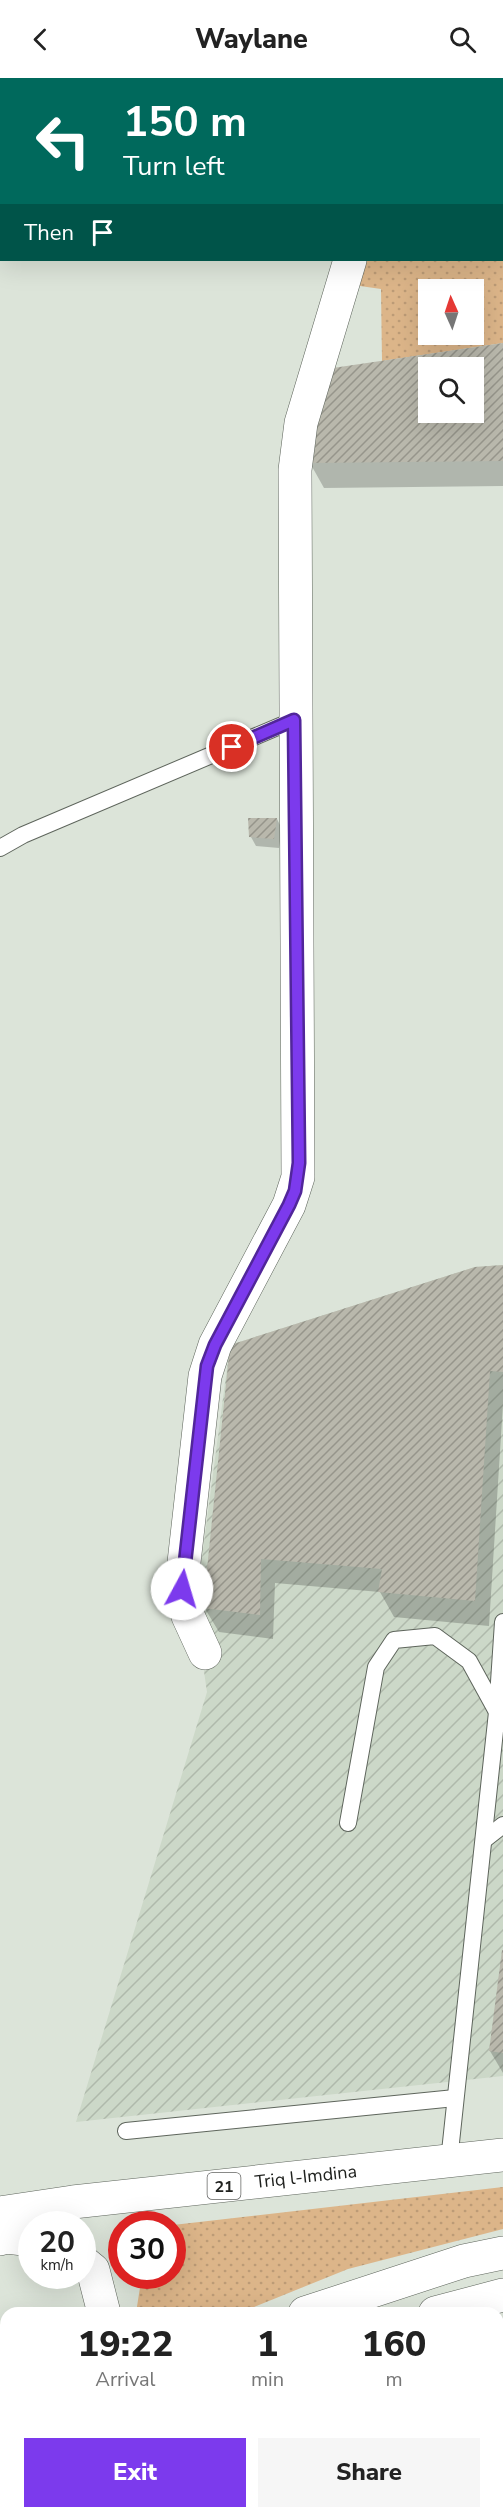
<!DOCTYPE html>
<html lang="en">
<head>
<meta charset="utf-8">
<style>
	:root { --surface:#fff; --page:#f6f6f6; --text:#222; --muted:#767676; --accent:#7c3aed }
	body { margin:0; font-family:"Nunito Sans",sans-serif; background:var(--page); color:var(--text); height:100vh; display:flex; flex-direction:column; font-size:22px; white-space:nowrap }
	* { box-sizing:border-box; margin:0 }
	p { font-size:20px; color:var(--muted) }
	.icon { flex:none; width:33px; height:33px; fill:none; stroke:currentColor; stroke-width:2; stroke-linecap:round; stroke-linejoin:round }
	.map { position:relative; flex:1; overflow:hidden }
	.sheet { position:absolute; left:0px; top:2229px; width:504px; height:212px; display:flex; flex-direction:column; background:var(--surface); border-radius:18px 18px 0 0; box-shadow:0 6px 24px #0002 }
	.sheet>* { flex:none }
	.top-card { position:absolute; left:0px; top:0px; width:504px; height:183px; box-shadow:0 6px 24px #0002; background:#00695c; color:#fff; overflow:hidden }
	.needle { width:39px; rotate:357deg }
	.buttons { position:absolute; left:418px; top:201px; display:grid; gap:12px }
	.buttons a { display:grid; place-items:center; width:66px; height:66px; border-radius:0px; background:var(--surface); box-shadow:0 6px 24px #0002; font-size:30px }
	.speed { position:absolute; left:18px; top:2133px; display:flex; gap:12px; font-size:30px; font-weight:700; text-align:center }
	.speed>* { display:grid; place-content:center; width:78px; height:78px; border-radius:50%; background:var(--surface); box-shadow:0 6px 24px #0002; line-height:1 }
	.speed small { font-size:15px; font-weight:400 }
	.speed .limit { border:9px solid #d22; background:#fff; color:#111 }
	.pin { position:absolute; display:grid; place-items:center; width:51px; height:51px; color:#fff; margin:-26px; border:3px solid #fff; border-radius:50%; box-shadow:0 2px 6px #0007 }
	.me { position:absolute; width:66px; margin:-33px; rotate:6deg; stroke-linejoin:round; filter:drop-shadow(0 0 4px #0008) }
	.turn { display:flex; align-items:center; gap:21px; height:126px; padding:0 24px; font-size:27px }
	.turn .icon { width:78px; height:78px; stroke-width:2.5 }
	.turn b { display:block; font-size:42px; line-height:51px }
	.then { display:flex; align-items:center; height:57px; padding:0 24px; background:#0003; gap:12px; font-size:22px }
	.eta { display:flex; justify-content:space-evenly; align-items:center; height:102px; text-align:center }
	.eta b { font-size:36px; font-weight:800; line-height:42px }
	.cta { display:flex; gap:12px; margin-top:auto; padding:12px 24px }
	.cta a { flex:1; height:69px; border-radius:0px; background:var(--accent); color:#fff; font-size:24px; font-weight:800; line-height:69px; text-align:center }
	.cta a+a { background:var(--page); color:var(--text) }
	header { display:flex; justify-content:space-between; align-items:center; height:78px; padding:0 24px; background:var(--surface); font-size:27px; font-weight:800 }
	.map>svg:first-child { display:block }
</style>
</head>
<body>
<header><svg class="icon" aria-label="back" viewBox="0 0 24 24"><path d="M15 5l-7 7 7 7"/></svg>Waylane<svg class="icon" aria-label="search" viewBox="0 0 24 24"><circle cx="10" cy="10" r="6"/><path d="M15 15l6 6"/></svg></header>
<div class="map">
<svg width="503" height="2440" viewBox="0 0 503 2440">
	<defs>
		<pattern id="industrial-furrows" width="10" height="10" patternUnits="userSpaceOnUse" patternTransform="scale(1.5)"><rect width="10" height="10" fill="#ccd8c8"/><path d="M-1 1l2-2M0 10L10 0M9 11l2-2" fill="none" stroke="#afb9ab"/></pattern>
		<pattern id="grass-dots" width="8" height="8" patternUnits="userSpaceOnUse" patternTransform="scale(1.5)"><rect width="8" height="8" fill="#dcb589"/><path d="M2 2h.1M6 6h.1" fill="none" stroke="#bc9b76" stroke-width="1.8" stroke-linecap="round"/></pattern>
		<pattern id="building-hatch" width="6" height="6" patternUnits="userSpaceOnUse" patternTransform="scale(1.5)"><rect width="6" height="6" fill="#b9b8ac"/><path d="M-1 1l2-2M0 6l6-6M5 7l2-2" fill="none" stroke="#96958b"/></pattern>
	</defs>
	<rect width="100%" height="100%" fill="#dce4d9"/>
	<g fill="url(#industrial-furrows)">
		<path d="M 503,1187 L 503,1998 L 76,2044 L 207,1614 L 195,1532 L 230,1267 L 475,1189 Z"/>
		<path d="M 503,2250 L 503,2440 L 363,2440 L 366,2434 L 498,2434 L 498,2251 Z"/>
	</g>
	<g fill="url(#grass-dots)" fill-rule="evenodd">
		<path d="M 389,0 L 503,0 L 503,265 L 382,283 L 381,211 L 353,207 L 358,182 L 502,182 L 502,2 ZM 429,212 L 474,212 L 474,256 L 429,256 Z"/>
		<path d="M 503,2109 L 503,2151 L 348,2191 L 239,2235 L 136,2235 L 141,2203 L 137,2198 L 172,2198 L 173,2147 Z"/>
	</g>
	<g fill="#0003" fill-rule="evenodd">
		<path d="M 503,266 L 503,408 L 324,410 L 310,385 L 327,292 ZM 429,290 L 474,290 L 474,334 L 429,334 Z"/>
		<path d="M 277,741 L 282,751 L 279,770 L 256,768 L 251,759 Z"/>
		<path d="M 503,1188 L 503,1326 L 489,1548 L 394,1539 L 380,1514 L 275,1505 L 273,1561 L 219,1554 L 204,1529 Z"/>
		<path d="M 503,1873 L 503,1995 L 490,1973 Z"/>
	</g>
	<g fill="url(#building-hatch)" fill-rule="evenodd">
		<path d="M 503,265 L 503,383 L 309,385 L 326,291 ZM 429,290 L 474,290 L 474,334 L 429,334 Z"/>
		<path d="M 248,740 L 277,740 L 274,761 L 249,759 Z"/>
		<path d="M 503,1187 L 503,1294 L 490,1293 L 475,1523 L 378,1514 L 382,1491 L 261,1481 L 260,1537 L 203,1530 L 230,1267 L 475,1189 Z"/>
		<path d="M 502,1872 L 503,1872 L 503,1975 L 489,1973 Z"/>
		<path d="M 50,2434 L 105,2434 L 105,2440 L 40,2440 Z"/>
	</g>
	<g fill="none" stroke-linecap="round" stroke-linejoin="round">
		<g stroke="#5e655c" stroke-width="18">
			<g id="lane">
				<path d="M 0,770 L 23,757 L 294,642"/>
				<path d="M 348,1745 L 376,1589 L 394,1562 L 435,1558 L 469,1583 L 497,1634"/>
				<path d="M 484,1762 L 503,1747"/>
				<path d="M 126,2053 L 455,2020"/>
				<path d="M 449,2083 L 497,1634 L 503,1544"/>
			</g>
		</g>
		<g stroke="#5e655c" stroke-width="34">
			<g id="street">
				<path d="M 383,2 L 383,0"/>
				<path d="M 205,1575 L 188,1538 L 181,1511 L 205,1298 L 215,1267 L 289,1127 L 298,1099 L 295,392 L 301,345 L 350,182"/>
				<path d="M 435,2235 L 503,2217"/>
				<path d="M 0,2419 L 6,2416"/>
				<path d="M 161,2440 L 162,2434"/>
			</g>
		</g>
		<g stroke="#5e655c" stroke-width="34">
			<g id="highway">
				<path id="s1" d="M 0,2135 L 73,2124 L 503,2077"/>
				<path d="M 0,2161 L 7,2159 L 32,2162"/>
				<path d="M 82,2183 L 93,2192 L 104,2235"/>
				<path d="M 305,2235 L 464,2183 L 503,2175"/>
				<path d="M 0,2348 L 6,2344"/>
			</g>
		</g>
		<use href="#lane" stroke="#fff" stroke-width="16"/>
		<use href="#street" stroke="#fff" stroke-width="33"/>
		<use href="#highway" stroke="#fff" stroke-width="33"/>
	</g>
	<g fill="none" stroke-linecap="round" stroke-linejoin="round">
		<g stroke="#51269a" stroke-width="15">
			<path id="route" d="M 182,1511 L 207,1288 L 215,1267 L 289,1127 L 295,1113 L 299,1085 L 294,642 L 232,669"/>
		</g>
		<use href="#route" stroke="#7c3aed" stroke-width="10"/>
	</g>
	<g text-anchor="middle" stroke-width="5" stroke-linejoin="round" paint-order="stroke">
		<rect fill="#fff" stroke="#636462" stroke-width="1.5" x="207.5" y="2095" width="33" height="26" rx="4.5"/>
		<g font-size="16" font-weight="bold" fill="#20221f">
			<text x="224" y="2114">21</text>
		</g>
		<g font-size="18" fill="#20221f" stroke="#fff">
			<text dy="6" stroke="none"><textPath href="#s1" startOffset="308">Triq l-Imdina</textPath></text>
		</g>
	</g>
</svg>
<div class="buttons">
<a><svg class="needle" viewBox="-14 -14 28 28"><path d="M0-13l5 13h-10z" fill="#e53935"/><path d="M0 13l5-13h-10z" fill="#767676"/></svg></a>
<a><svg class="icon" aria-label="search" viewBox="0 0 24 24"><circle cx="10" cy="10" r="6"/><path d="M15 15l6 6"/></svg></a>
</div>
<div class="speed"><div>20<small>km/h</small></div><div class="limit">30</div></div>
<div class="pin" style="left:232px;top:669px;background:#d93025"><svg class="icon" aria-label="arrive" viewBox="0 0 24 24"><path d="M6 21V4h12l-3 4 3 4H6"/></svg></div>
<svg class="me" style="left:182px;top:1511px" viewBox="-20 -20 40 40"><circle r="19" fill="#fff"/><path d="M0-13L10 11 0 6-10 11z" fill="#7c3aed"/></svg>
<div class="top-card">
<div class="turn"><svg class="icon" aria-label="left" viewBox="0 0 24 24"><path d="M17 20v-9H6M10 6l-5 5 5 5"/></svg><div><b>150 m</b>Turn left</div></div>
<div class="then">Then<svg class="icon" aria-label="arrive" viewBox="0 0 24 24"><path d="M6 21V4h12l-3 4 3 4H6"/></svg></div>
</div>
<section class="sheet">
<div class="eta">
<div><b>19:22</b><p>Arrival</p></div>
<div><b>1</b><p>min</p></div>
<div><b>160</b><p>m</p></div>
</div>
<div class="cta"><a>Exit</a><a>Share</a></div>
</section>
</div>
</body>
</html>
